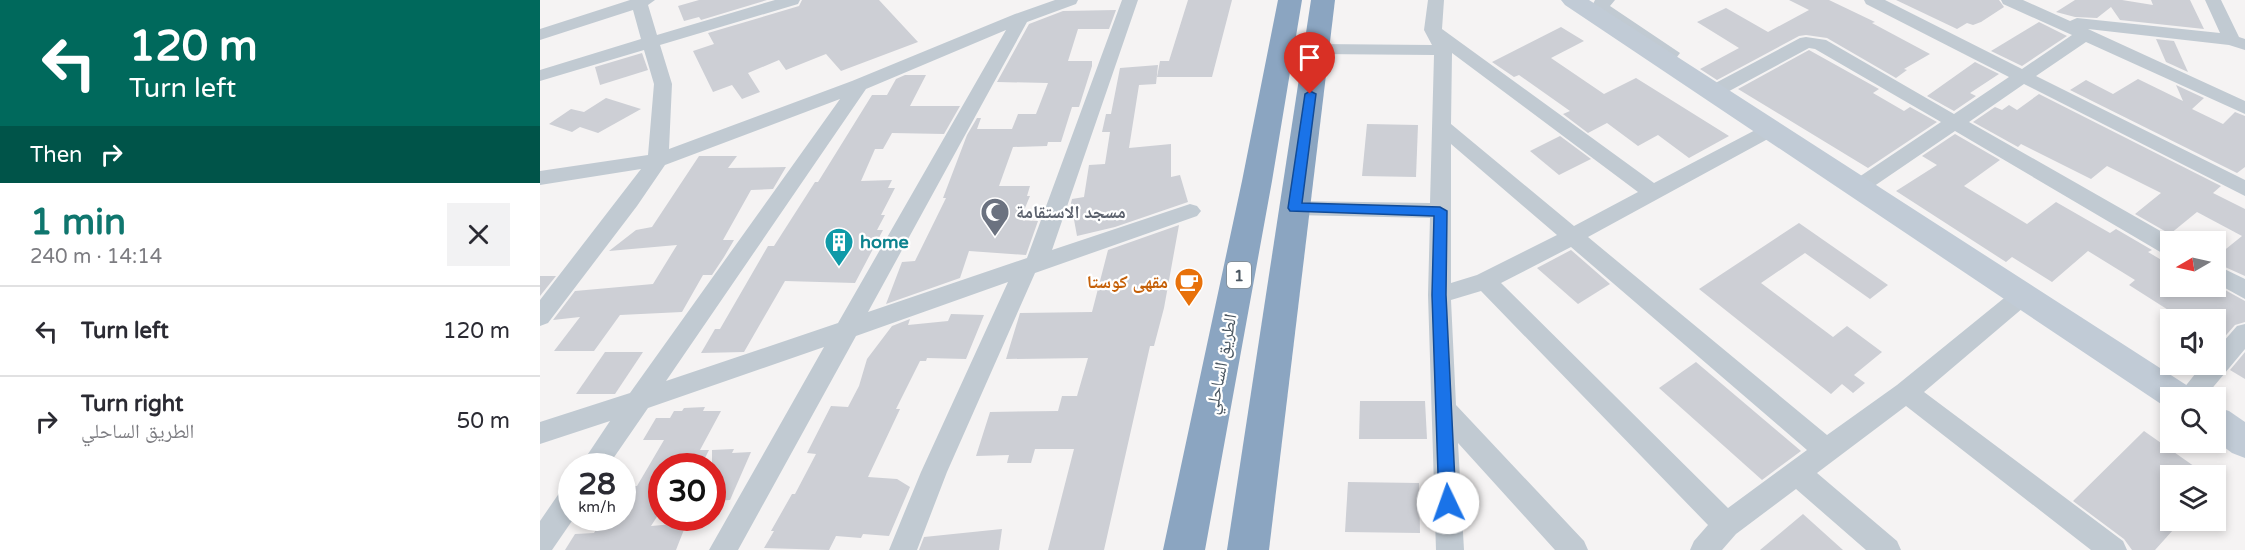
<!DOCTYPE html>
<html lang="en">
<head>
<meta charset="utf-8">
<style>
	:root { --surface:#fff; --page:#f2f2f3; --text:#2b2b33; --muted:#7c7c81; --line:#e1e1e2; --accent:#0f766e }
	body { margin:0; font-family:"Varela Round","Noto Naskh Arabic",sans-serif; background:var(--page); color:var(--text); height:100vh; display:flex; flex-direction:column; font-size:22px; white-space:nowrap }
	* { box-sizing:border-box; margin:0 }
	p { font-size:20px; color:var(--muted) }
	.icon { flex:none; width:33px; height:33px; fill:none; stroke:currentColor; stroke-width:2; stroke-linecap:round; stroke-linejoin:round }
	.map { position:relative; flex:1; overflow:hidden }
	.drawer { display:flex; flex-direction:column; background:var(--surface); width:540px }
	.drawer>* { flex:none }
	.top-card { background:#00695c; color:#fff; overflow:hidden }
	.needle { width:39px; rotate:261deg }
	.fabs { position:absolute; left:1620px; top:231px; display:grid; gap:12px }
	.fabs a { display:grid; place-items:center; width:66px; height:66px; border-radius:0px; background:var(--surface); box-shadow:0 3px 9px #0003; font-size:30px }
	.speed { position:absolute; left:18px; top:453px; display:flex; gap:12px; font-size:30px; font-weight:700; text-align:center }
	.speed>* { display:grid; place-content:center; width:78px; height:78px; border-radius:50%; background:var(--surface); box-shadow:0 3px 9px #0003; line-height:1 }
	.speed small { font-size:15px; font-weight:400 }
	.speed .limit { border:9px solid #d22; background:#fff; color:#111 }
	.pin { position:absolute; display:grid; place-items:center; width:51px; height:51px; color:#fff; margin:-62px -26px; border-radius:50% 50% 50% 0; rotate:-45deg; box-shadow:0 0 6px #0007 }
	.pin .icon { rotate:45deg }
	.me { position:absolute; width:66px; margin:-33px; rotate:357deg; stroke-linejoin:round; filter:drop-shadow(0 0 4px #0008) }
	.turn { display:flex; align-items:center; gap:21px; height:126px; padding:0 30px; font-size:27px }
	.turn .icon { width:78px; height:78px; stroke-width:2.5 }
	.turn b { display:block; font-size:42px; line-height:51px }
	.then { display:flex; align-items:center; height:57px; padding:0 30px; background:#0003; gap:12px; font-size:22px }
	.round { display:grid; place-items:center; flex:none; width:63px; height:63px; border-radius:0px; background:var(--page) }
	.headline { display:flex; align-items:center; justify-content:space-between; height:102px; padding:0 30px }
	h1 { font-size:36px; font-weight:800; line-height:45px; color:var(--accent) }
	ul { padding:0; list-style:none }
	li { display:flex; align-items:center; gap:18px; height:90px; padding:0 30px; border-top:2px solid var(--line) }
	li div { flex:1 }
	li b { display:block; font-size:22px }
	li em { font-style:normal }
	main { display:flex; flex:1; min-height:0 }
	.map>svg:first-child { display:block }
</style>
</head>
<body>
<main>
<section class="drawer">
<div class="top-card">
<div class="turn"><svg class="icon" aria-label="left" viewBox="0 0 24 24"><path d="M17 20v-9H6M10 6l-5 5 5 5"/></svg><div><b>120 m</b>Turn left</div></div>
<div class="then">Then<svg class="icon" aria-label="right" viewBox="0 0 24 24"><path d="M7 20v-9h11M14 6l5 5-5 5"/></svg></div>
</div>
<div class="headline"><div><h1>1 min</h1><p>240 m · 14:14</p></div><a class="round"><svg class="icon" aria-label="close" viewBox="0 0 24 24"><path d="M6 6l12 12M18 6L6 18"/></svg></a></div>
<ul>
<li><svg class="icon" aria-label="left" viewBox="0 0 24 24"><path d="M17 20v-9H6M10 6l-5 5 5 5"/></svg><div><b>Turn left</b></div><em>120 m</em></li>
<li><svg class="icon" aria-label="right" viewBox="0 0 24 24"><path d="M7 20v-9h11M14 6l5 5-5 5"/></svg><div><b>Turn right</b><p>الطريق الساحلي</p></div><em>50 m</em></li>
</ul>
</section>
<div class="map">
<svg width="1705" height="550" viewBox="0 0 1705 550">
	<rect width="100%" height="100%" fill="#f5f3f3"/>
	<g fill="#cdcfd5">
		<path d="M 159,0 L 227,0 L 161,20 L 159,17 L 144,21 L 138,6 Z"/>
		<path d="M 262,0 L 339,0 L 378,42 L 301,71 L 286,54 L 246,70 L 239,60 L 208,73 L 220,92 L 202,99 L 192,85 L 173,92 L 153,51 L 174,44 L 168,33 L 259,6 Z"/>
		<path d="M 648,0 L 692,0 L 672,77 L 617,77 L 620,61 L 629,61 Z"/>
		<path d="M 1249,0 L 1289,0 L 1335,22 L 1332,23 L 1390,54 L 1364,69 L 1367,70 L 1356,78 L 1287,38 L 1266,35 L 1259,36 L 1177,80 L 1160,69 L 1199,48 L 1157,22 L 1186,8 L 1228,32 L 1269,10 Z"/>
		<path d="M 1356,0 L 1459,0 L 1464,7 L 1441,22 L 1433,25 L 1427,23 L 1417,29 Z"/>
		<path d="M 1535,0 L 1582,0 L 1613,5 L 1611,0 L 1650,0 L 1664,29 L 1580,20 L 1571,7 L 1557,18 L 1535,17 L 1516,12 Z"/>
		<path d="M 576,10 L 569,29 L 538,29 L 528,61 L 552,61 L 552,66 L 539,107 L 532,107 L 521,142 L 508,142 L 507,146 L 473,147 L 459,186 L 490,186 L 487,196 L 490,196 L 480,220 L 498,221 L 486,255 L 429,251 L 420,278 L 346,304 L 362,262 L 375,261 L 406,198 L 403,198 L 427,135 L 437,118 L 441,118 L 437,129 L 472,129 L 478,114 L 496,114 L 508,83 L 457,82 L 489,24 L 523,11 Z"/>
		<path d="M 1499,22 L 1527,36 L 1482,66 L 1451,51 Z"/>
		<path d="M 1021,27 L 1044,41 L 1011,58 L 1064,94 L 1096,78 L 1189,136 L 1149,158 L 1118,135 L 1098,146 L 1067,123 L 1048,133 L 1023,114 L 1030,111 L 979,75 L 974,77 L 952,62 Z"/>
		<path d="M 1616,39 L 1634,41 L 1648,72 L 1626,62 Z"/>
		<path d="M 1269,50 L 1339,89 L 1333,93 L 1364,111 L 1370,107 L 1397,122 L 1328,168 L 1198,89 Z"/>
		<path d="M 102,53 L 108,70 L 60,85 L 55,67 Z"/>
		<path d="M 1435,62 L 1459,74 L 1430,93 L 1436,96 L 1414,111 L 1387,96 Z"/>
		<path d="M 618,65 L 616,84 L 599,85 L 589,148 L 631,144 L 631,177 L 640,175 L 648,202 L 575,227 L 537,236 L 531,203 L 532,199 L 544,197 L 549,165 L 565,164 L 570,132 L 562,132 L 566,114 L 571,114 L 580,68 Z"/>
		<path d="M 365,75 L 386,75 L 370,106 L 420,106 L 404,134 L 352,133 L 343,149 L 335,149 L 321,181 L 352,180 L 348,188 L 355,188 L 341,215 L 345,215 L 337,230 L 343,230 L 315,283 L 245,281 L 204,352 L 161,353 L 175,329 L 180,329 L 228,246 L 234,246 L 275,182 L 278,182 L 332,95 L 347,95 L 356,79 Z"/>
		<path d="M 1598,79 L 1643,101 L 1636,85 L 1664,98 L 1652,109 L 1683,124 L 1695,112 L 1705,116 L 1705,167 L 1697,173 L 1530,90 L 1546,80 L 1573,94 Z"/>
		<path d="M 1499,94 L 1681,186 L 1673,193 L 1705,209 L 1705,276 L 1676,263 L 1676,257 L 1702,236 L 1657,212 L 1630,234 L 1595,214 L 1621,193 L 1567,166 L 1551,179 L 1481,144 L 1478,147 L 1433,122 L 1455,107 L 1462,110 L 1469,105 L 1477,110 Z"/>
		<path d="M 66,98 L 101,109 L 58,133 L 40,127 L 32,132 L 9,124 L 31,109 L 44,112 Z"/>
		<path d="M 827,124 L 878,125 L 876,177 L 822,176 Z"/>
		<path d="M 1415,134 L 1460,160 L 1424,186 L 1487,224 L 1516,202 L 1570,233 L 1576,229 L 1612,250 L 1608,252 L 1630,265 L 1630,286 L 1676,285 L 1705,301 L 1705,322 L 1695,325 L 1680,342 L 1676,339 L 1676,320 L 1644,320 L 1589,285 L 1595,280 L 1548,251 L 1512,282 L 1472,257 L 1466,262 L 1356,191 L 1397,165 L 1382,156 Z"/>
		<path d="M 1020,136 L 1051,159 L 1019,175 L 990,151 Z"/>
		<path d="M 159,156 L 197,156 L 188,168 L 246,167 L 233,189 L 211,190 L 183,240 L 194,240 L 184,257 L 172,275 L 163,275 L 142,312 L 80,315 L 54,351 L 14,351 L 40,317 L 13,320 L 35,291 L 113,284 L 137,245 L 69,251 L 96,230 L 112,227 Z"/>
		<path d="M 1259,223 L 1348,285 L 1330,299 L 1265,253 L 1221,283 L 1293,337 L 1307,326 L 1342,352 L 1314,375 L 1325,383 L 1313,393 L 1302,384 L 1291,394 L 1159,289 Z"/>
		<path d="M 639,225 L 624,308 L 614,346 L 610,346 L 564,550 L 508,550 L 534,449 L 495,449 L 491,463 L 467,463 L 469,455 L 436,456 L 450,412 L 518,411 L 522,396 L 537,396 L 548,358 L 466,359 L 480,313 L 552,312 L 568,250 Z"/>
		<path d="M 1031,250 L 1070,284 L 1038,304 L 997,268 Z"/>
		<path d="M 0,276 L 16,276 L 0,296 Z"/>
		<path d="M 411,314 L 444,315 L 426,359 L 387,358 L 386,361 L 380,361 L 356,409 L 360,409 L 328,477 L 357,479 L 370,487 L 349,536 L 323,534 L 321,538 L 296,536 L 289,550 L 224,548 L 234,531 L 231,531 L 252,494 L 255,494 L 276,454 L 267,453 L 291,406 L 308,407 L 319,386 L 327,359 L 352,326 L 370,319 L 368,325 L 408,321 Z"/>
		<path d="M 65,352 L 103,352 L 75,394 L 36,394 Z"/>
		<path d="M 1705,352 L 1705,379 L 1690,370 Z"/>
		<path d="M 1156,362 L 1261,451 L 1222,480 L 1119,388 Z"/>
		<path d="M 820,401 L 885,401 L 887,439 L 819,439 Z"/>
		<path d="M 165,407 L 163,411 L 181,411 L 160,450 L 169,450 L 161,466 L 122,466 L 122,509 L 111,526 L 134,524 L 132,528 L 145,527 L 136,550 L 25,550 L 35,534 L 54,533 L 63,518 L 82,518 L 82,502 L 92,486 L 97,486 L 124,440 L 103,440 L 116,418 L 130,418 L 134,411 L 142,411 L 144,408 Z"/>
		<path d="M 1604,431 L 1668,476 L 1630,476 L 1630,520 L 1642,520 L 1615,550 L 1592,550 L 1584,539 L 1533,501 Z"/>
		<path d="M 194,449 L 192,453 L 211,452 L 190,500 L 172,501 L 172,450 Z"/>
		<path d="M 808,482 L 879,483 L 880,533 L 805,532 Z"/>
		<path d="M 1263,514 L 1303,550 L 1220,550 Z"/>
		<path d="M 462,529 L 459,550 L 379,550 L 384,537 Z"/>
	</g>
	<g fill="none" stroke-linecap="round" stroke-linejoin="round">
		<g fill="#c1cad2" fill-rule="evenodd">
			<path d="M 90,0 L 115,0 L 108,5 L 117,35 L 235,0 L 260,0 L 258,4 L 120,45 L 132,84 L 129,149 L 312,81 L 475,14 L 515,0 L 538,0 L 536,4 L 487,22 L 328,312 L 487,258 L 582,0 L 598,0 L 512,250 L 650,204 L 657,206 L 661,211 L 657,216 L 495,273 L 407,472 L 377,550 L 349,550 L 381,472 L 468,282 L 316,336 L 198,550 L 169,550 L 284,347 L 108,408 L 68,466 L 40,466 L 70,421 L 0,444 L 0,422 L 90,393 L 300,99 L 125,165 L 97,206 L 8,323 L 0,326 L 0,300 L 101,169 L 0,185 L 0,171 L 108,155 L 114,84 L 104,50 L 0,81 L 0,70 L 101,39 L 93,10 L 0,40 L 0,29 ZM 466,30 L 298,323 L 126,381 L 326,89 Z"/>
			<path d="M 888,0 L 904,0 L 902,29 L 1114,183 L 1223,126 L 1230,124 L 1237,126 L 1240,130 L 1237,134 L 1048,237 L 1287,435 L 1357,385 L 1474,290 L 1482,287 L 1490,290 L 1493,296 L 1490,302 L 1384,392 L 1583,541 L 1587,550 L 1551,550 L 1366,406 L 1277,473 L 1357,541 L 1361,550 L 1326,550 L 1256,489 L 1196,534 L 1182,550 L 1150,550 L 1154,541 L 1168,525 L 941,291 L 911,300 L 916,405 L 1044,541 L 1048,550 L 1015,550 L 918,443 L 924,550 L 896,550 L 888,295 L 890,218 L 755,215 L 748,213 L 744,208 L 748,203 L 755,201 L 890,203 L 894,55 L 777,54 L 771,53 L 768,49 L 771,45 L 777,44 L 892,45 L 884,30 ZM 912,53 L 1098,192 L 1034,226 L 911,124 ZM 911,144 L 1017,235 L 937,275 L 911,283 ZM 1031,247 L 1267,450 L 1188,508 L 961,283 Z"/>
			<path d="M 1055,0 L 1075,0 L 1070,6 L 1140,53 L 1137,57 L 1125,57 L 1058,13 L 1053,4 Z"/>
			<path d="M 1324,0 L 1345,0 L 1482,69 L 1532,35 L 1463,4 L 1461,0 L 1483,0 L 1530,21 L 1537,18 L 1680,33 L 1665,0 L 1681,0 L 1699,37 L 1705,39 L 1705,50 L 1689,45 L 1548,29 L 1705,101 L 1705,114 L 1546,42 L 1496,76 L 1705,180 L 1705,196 L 1484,84 L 1429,122 L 1638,241 L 1630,242 L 1630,255 L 1622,253 L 1415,131 L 1324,193 L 1317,195 L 1310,193 L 1307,188 L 1310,183 L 1401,122 L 1275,49 L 1269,48 L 1180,96 L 1166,96 L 1164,92 L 1166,88 L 1260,38 L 1266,37 L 1286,40 L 1414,114 L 1469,77 L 1326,4 Z"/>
			<path d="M 1676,265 L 1705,279 L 1705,299 L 1676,283 Z"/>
			<path d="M 1705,324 L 1705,349 L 1664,398 L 1636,398 L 1663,364 L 1676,364 L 1676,350 L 1697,326 Z"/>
			<path d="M 32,486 L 32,518 L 34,518 L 12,550 L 0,550 L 0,521 L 22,489 Z"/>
		</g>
		<g fill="#c1cbd6" fill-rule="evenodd">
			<path d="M 1021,0 L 1049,0 L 1651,388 L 1656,398 L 1630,398 L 1630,410 L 1627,408 L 1025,5 Z"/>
			<path d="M 1676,407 L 1689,411 L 1705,422 L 1705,458 L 1692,453 L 1676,441 Z"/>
		</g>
		<g fill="#8ba5c1" fill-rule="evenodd">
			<path d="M 738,0 L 762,0 L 732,181 L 665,550 L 623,550 L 702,181 Z"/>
			<path d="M 771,0 L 795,0 L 729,550 L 687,550 Z"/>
		</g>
	</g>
	<path fill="#1a73e8" stroke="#114b97" stroke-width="1.5" d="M 770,91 L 776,94 L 762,203 L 900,207 L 907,211 L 906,295 L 916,503 L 914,508 L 908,510 L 902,508 L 899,503 L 892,295 L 894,216 L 750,211 L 748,208 L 765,94 Z"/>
	<defs>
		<g id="mosque-pin" transform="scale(1.5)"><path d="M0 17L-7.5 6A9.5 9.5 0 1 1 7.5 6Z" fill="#6b7280" stroke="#fff"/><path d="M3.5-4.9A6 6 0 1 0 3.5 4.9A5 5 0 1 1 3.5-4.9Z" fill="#fff"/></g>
		<g id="building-pin" transform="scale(1.5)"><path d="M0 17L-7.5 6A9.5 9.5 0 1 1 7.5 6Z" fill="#0f9aa8" stroke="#fff"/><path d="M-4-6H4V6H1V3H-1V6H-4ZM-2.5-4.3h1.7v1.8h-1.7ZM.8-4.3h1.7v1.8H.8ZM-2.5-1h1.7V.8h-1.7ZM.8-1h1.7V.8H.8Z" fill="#fff"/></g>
		<g id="cafe-pin" transform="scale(1.5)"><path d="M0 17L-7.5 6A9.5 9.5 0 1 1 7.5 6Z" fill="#e8710a" stroke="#fff"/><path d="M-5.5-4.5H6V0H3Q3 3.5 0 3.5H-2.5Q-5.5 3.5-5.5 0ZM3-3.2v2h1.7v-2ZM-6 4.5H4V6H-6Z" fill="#fff"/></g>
	</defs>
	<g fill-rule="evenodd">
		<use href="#mosque-pin" x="455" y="212"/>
		<use href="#building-pin" x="299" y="242"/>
		<use href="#cafe-pin" x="649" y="282"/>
	</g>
	<g text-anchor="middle" stroke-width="4.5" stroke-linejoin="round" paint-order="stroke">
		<rect fill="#fff" stroke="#808990" stroke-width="1.5" x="687" y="262" width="24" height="26" rx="4.5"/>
		<g font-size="16" font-weight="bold" fill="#4a5661">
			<text x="699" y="281">1</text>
		</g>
		<g font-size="18" font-weight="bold" fill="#5b616d" stroke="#fff" text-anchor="start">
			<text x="476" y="218">مسجد الاستقامة</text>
		</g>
		<g font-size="18" font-weight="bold" fill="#0d838f" stroke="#fff" text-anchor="start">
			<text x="320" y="248">home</text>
		</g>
		<g font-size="18" font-weight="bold" fill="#c56008" stroke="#fff" text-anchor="end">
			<text x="628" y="288">مقهى كوستا</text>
		</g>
		<g font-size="18" fill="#4a5661" stroke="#fff">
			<text transform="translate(681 364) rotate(-79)" y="6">الطريق الساحلي</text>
		</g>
	</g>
</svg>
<div class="fabs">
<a><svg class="needle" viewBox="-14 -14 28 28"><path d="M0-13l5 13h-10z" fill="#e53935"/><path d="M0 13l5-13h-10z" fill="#7c7c81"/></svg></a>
<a><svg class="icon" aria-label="sound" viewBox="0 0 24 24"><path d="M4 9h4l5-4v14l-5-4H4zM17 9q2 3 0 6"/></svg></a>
<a><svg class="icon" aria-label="search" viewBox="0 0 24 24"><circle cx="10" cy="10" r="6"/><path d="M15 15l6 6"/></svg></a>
<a><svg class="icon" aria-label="layers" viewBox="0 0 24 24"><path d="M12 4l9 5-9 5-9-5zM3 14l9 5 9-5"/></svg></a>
</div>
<div class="speed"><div>28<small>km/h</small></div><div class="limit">30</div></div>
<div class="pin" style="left:770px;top:94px;background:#d93025"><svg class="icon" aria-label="arrive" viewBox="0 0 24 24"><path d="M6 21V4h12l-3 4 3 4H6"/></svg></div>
<svg class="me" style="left:908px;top:503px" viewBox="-20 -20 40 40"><circle r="19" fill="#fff"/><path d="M0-13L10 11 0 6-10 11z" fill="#1a73e8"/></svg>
</div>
</main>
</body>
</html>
